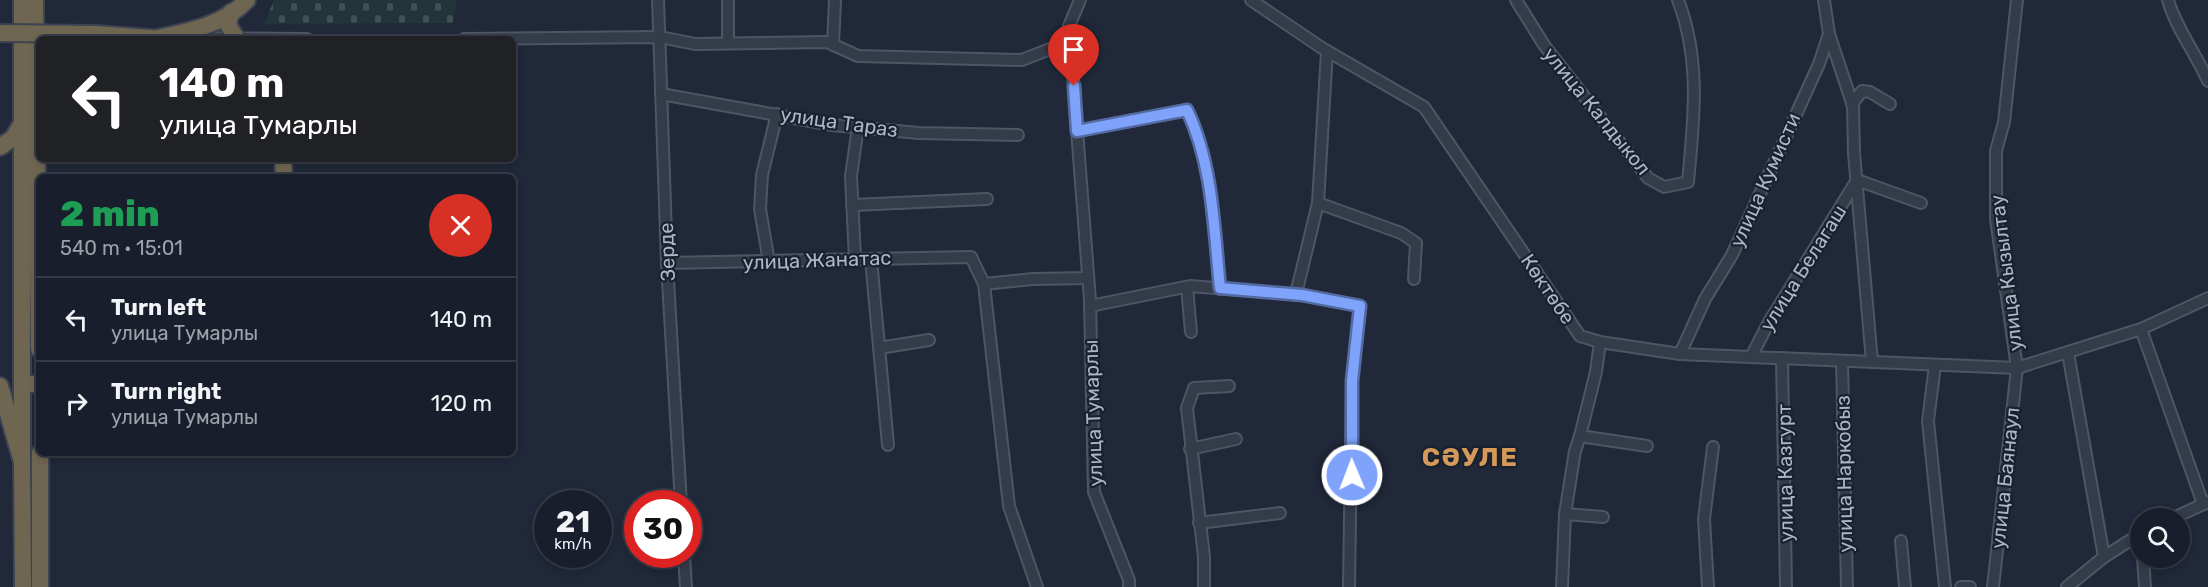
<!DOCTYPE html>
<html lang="en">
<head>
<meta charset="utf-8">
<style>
	:root { --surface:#181e2b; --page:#212733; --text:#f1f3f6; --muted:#9fa2a9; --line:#363c47 }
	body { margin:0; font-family:Rubik,sans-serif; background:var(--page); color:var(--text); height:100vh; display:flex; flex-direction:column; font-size:22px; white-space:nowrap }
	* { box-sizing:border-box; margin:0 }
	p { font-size:20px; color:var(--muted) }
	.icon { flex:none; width:33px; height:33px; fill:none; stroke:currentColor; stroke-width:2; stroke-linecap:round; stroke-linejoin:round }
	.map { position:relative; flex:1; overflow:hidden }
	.side { position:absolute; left:36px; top:174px; width:480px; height:282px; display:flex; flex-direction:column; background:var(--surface); border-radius:9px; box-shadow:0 3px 9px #0003,0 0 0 2px var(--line) }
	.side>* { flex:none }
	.top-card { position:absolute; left:36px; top:36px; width:480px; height:126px; border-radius:9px; box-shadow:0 3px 9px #0003,0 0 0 2px var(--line); background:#202124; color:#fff; overflow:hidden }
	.buttons { position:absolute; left:2130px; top:508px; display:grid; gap:12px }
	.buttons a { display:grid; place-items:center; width:60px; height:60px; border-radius:50%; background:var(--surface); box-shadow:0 3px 9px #0003,0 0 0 2px var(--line); font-size:30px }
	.speed { position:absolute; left:534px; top:490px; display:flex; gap:12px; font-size:30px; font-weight:700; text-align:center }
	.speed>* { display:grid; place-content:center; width:78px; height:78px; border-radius:50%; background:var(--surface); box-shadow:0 3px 9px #0003,0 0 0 2px var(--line); line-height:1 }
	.speed small { font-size:15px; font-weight:400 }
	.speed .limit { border:9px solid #d22; background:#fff; color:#111 }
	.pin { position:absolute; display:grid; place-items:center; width:51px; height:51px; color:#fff; margin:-62px -26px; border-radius:50% 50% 50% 0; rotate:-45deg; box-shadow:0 0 6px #0007 }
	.pin .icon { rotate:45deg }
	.me { position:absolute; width:66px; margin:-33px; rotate:359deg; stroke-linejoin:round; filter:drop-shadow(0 0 4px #0008) }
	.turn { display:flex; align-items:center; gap:21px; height:126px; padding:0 24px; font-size:27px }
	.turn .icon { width:78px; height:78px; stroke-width:2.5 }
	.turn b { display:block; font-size:42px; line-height:51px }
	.round { display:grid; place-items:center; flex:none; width:63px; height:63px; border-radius:32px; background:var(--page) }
	.overview { display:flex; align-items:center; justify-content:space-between; height:102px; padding:0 24px }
	h1 { font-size:36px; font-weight:800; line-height:45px; color:#1e9e55 }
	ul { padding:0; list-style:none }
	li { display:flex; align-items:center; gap:18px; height:84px; padding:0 24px; border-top:2px solid var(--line) }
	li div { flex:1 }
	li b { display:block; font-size:22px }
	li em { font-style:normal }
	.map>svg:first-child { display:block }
</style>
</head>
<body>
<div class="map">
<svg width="2208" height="587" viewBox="0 0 2208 587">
	<defs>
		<pattern id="cemetery-stones" width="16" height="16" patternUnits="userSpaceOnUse" patternTransform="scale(1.5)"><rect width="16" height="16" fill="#22353a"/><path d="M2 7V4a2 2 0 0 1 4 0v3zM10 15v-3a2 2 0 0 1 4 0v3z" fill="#405055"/></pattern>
	</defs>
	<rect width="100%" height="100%" fill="#202839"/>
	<path fill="url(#cemetery-stones)" d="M 274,0 L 457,0 L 453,23 L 264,24 Z"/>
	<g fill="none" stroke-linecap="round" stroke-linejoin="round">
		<g stroke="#4e5564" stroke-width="14">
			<g id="minor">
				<path d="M 658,0 L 667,263 L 681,504"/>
				<path d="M 728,0 L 728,43"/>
				<path d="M 1080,0 L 1069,26 L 1090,300 L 1094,492 L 1129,580 L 1129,587"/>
				<path d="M 1251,0 L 1322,48 L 1424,107 L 1580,336 L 1600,342 L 1680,354 L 2017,368 L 2141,329 L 2203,504"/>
				<path d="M 1516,0 L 1544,45 L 1648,178 L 1664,187 L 1688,182 C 1694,119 1701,60 1678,0"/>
				<path d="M 2168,0 C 2175,26 2196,54 2208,81"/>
				<path d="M 1829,34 L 1853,106 L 1854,153 L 1872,362"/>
				<path d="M 182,38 L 307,39"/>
				<path d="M 464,39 L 660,37 L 695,44 L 827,42 L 858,56 L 1022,60 L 1070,41"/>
				<path d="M 833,45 L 835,0"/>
				<path d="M 661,94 L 832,125 L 919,133 L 1018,135"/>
				<path d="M 1852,104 L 1862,91 L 1870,92 L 1890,104"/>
				<path d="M 1077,131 L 1187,110 C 1213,164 1214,230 1220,289"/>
				<path d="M 1318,203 L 1401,233 L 1416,243 L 1414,279"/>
				<path d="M 852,205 L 987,199"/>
				<path d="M 855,259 L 851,176 L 858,127"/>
				<path d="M 871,259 L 888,445"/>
				<path d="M 769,262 L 760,209 L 762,175 L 777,114"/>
				<path d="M 667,263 L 971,257 L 984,284 L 1009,506 L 1037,587"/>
				<path d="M 984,284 L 1033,279 L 1088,278"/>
				<path d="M 1187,287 L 1191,332"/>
				<path d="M 1296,294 L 1318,203 L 1327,51"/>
				<path d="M 1090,306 L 1190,286 L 1302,295 L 1360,306 L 1352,381 L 1349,587"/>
				<path d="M 2141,329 L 2208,298"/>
				<path d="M 1600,342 L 1596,372 L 1580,436 L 1647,446"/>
				<path d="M 879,348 L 929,340"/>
				<path d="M 2068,353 L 2104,557"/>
				<path d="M 1680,354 L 1705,299 L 1732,255 L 1819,64 L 1829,34 L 1824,0"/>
				<path d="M 1751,357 L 1769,322 L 1857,180 L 1921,203"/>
				<path d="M 1782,358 L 1786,587"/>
				<path d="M 1842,361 L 1847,587"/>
				<path d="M 1935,365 L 1928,421 L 1945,587"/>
				<path d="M 1580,436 L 1575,451 L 1565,514 L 1603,517"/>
				<path d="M 1190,449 L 1236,439"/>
				<path d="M 2171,519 L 2208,502"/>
				<path d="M 1199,523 L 1280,513"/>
				<path d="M 1901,541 L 1905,587"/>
				<path d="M 684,555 L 686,587"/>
				<path d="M 2143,558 L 2145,587"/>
				<path d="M 1204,587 L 1204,557 L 1187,408 L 1194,388 L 1229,386"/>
				<path d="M 1562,587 L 1565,514"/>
				<path d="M 1708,587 L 1704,519 L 1713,447"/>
				<path d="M 1961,587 L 1970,587"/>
				<path d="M 1993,587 L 2017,368 L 1996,219 L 1996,151 L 2004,122 L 2017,0"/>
				<path d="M 2067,587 L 2104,557 L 2140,534"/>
			</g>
		</g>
		<g stroke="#3b4251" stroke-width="20">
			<g id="highway">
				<path d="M 22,0 L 22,462"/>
				<path d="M 35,0 L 39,349"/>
				<path d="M 231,12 L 228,25 L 237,39"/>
				<path d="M 96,34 L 163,39"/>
				<path d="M 158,38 C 189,31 224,25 247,0"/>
				<path d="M 0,147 L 13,138 L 22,123"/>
				<path d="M 283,159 L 284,177"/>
				<path d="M 22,384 L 39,384"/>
				<path d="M 0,386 L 22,462 L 23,587"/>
				<path d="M 40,453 L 40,587"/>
			</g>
		</g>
		<use href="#minor" stroke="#343b49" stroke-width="10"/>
		<use href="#highway" stroke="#6f6651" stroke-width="16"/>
		<g stroke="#3b4251" stroke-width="20" stroke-linecap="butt">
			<path id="highway-bridge" d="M 0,33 L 96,34"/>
		</g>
		<use href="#highway-bridge" stroke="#6f6651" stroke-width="16"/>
	</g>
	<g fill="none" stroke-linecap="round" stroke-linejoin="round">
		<g stroke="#536aa2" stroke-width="15">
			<path id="route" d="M 1074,86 L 1077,131 L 1187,110 C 1213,164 1214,230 1220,288 L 1302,295 L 1360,306 L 1352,381 L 1352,475"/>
		</g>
		<use href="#route" stroke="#7fa3fa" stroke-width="10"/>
	</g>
	<g text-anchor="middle" stroke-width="4.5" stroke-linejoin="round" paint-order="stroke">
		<g font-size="20" fill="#aeb5c6" stroke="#19202e">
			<text transform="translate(1597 111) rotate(51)" y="7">улица Калдыкол</text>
			<text transform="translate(839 122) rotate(8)" y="7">улица Тараз</text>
			<text transform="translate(1765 180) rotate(-66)" y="7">улица Кумисти</text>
			<text transform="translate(667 252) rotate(-92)" y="7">Зерде</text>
			<text transform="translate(817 260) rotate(-2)" y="7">улица Жанатас</text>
			<text transform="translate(1803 268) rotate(-58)" y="7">улица Белагаш</text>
			<text transform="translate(2006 273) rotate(-97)" y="7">улица Кызылтау</text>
			<text transform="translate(1548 289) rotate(56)" y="7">Көктөбе</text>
			<text transform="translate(1093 413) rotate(-92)" y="7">улица Тумарлы</text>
			<text transform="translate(1785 473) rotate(-91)" y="7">улица Казгурт</text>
			<text transform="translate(1844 474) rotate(-91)" y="7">улица Наркобыз</text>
			<text transform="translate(2005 478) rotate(-84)" y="7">улица Баянаул</text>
		</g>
		<g font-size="26" font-weight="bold" letter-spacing="1.5" fill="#d59a5a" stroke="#19202e">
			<text x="1470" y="466">СӘУЛЕ</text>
		</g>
	</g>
</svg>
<div class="buttons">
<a><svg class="icon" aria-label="search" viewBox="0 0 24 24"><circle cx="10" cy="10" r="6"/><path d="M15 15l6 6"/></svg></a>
</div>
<div class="speed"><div>21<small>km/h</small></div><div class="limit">30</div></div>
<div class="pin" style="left:1074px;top:86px;background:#d93025"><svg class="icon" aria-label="arrive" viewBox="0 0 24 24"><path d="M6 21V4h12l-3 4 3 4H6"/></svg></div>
<svg class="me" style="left:1352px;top:475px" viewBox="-20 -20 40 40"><circle r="17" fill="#7fa3fa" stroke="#fff" stroke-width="3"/><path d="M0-11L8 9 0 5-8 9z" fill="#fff"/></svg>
<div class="top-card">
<div class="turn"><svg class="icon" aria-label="left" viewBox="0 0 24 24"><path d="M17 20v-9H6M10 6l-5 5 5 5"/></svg><div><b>140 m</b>улица Тумарлы</div></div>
</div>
<section class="side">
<div class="overview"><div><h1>2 min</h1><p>540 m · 15:01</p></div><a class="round" style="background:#d93025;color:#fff"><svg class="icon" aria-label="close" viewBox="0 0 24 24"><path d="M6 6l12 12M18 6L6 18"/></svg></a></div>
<ul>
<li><svg class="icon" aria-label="left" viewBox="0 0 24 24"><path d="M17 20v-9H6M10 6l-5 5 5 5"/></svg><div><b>Turn left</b><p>улица Тумарлы</p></div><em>140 m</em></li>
<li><svg class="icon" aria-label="right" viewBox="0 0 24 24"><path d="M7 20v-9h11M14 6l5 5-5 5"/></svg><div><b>Turn right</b><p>улица Тумарлы</p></div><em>120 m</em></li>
</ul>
</section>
</div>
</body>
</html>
